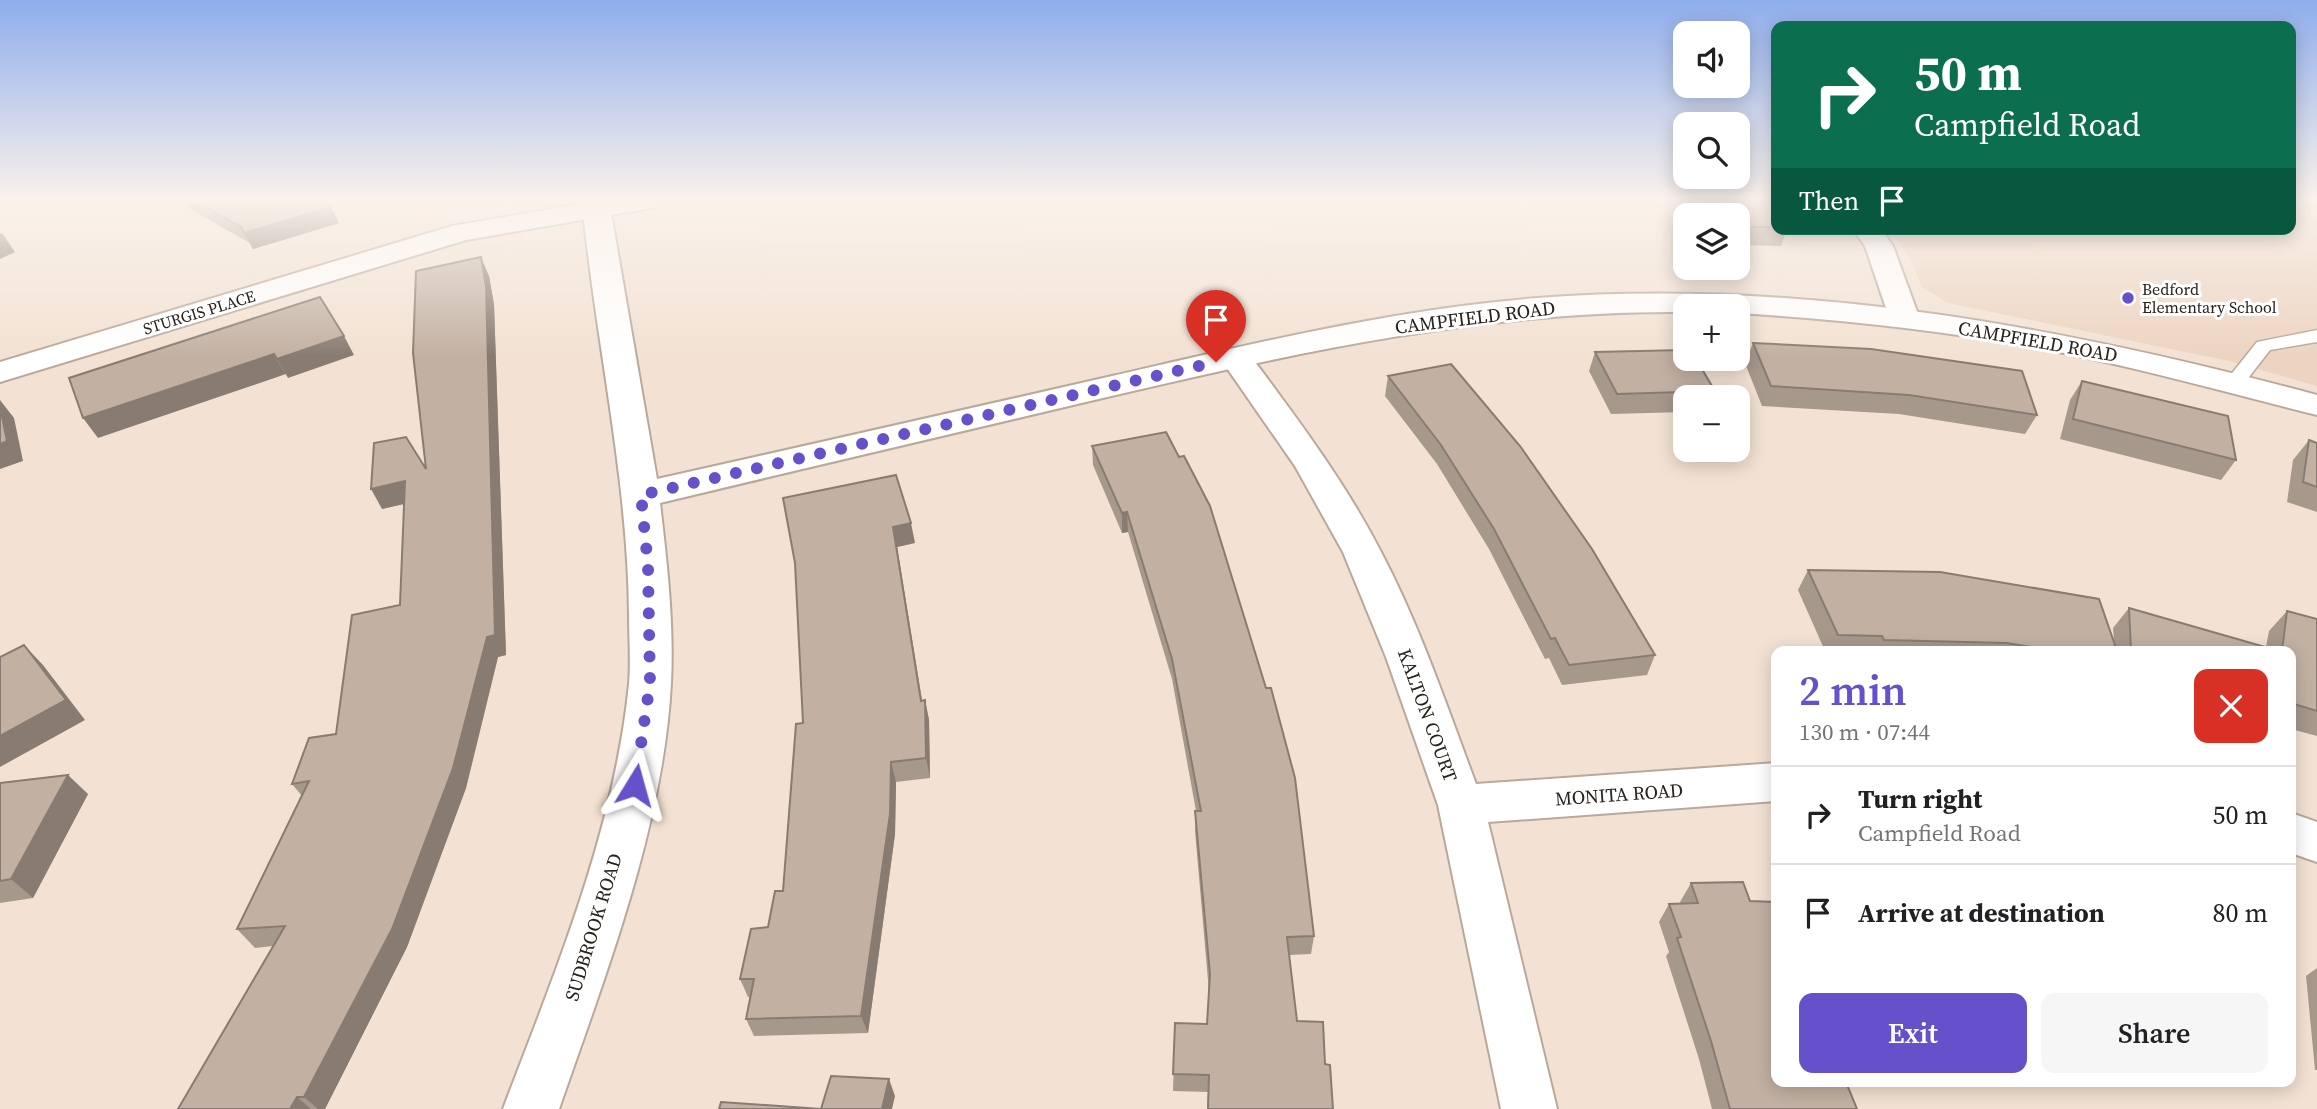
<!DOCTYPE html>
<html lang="en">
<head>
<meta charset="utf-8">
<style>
	:root { --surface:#fff; --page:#f6f6f6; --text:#202124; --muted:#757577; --line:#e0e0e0; --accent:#6751ca }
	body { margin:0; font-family:"Source Serif 4",serif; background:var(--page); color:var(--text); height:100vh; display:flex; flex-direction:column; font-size:26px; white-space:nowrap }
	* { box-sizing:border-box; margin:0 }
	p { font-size:23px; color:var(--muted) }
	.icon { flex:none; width:38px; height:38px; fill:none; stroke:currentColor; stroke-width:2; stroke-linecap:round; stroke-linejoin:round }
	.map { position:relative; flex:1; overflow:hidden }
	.drawer { position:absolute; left:1771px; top:646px; width:525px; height:441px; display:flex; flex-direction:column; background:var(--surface); border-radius:14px; box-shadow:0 4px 18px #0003 }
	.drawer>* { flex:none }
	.hud { position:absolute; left:1771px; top:21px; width:525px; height:214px; border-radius:14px; box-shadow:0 4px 18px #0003; background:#0b6e4f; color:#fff; overflow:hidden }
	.controls { position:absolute; left:1673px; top:21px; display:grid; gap:14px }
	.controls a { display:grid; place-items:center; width:77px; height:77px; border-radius:14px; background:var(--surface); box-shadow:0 4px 18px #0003; font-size:35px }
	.pin { position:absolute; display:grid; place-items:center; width:60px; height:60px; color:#fff; margin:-72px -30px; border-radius:50% 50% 50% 0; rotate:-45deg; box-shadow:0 0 7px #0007 }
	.pin .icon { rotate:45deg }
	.me { position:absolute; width:77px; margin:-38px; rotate:8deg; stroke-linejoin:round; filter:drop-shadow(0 0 5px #0008) }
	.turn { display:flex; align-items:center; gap:24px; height:147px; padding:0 28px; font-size:32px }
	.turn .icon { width:91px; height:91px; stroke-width:2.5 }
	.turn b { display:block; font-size:49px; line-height:60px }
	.then { display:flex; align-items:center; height:66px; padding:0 28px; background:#0003; gap:14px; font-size:26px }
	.round { display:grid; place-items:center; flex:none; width:74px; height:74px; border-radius:14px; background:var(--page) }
	.head { display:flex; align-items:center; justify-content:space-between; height:119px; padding:0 28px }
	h1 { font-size:42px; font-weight:600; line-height:52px; color:var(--accent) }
	.button { display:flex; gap:14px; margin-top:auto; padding:14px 28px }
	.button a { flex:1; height:80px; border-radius:14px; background:var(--accent); color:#fff; font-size:28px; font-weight:600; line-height:80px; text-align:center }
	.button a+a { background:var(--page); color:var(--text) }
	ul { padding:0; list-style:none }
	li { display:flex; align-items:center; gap:21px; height:98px; padding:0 28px; border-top:2px solid var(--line) }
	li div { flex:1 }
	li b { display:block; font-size:26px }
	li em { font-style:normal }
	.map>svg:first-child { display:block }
</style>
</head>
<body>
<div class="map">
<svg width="2317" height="1109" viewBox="0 0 2317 1109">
	<rect width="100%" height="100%" fill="#f3e2d3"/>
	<path fill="#ecd4c1" d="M 2291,201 L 2317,201 L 2317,386 L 2229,361 L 1948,303 L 1921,286 L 1912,262 L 1890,229 L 2291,229 Z"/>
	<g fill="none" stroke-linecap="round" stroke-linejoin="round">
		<g stroke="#b9a99b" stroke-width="3">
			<path id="service" d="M 2317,330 L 2317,342 L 2270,350 L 2242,386 L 2228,386 L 2225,382 L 2257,342 Z"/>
		</g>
		<g stroke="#b9a99b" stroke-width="4">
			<g id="minor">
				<path d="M 598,201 L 659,201 L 655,207 L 645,209 L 466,240 L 0,382 L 0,362 L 452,226 Z"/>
				<path d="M 1853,229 L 1881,229 L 1893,246 L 1919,317 L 1915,324 L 1904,326 L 1893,324 L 1889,317 L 1865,246 Z"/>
				<path d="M 1236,348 L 1247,351 C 1295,416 1344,480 1381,552 C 1420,626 1447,707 1476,784 L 1776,763 L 1776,801 L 1488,822 L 1557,1109 L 1501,1109 L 1438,805 L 1386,657 L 1343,552 L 1295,466 L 1220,358 L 1225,351 Z"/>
				<path d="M 2291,813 L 2317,822 L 2317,862 L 2291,853 Z"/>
			</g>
		</g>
		<g stroke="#b9a99b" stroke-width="4">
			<path id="tertiary" d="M 582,201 L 609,201 L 657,479 C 808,445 960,411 1112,376 C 1252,344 1394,309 1537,298 C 1802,278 2062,327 2317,395 L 2317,415 C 2221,391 2126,364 2028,346 C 1931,329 1835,319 1738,313 L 1738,306 L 1685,306 L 1685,312 C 1488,310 1299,352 1107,397 C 958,432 809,467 660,503 C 667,562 674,624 671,683 C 664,825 605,976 559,1109 L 503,1109 C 555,972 614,832 629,684 C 631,662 629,638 629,615 C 628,476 595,339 582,201 Z"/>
		</g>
		<use href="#service" fill="#fff" fill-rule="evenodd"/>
		<use href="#minor" fill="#fff" fill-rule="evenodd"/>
		<use href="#tertiary" fill="#fff" fill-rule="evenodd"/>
	</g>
	<g fill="#a7988c">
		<path d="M 176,201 L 326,201 L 331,207 L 339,223 L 253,249 L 250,243 Z"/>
		<path d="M 1698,201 L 1771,201 L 1776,209 L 1776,229 L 1787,229 L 1781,246 L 1738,245 L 1738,215 L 1702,215 L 1697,205 Z"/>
		<path d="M 489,276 L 494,305 L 506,655 L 498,657 L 466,788 L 407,947 L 325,1109 L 178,1109 L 273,946 L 255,948 L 237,929 L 302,796 L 292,784 L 336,734 L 400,605 L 404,504 L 382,509 L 426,469 Z"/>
		<path d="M 1753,343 L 2037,415 L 2025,434 L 1899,414 L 1762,406 L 1745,363 Z"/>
		<path d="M 1595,352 L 1715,391 L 1713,397 L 1685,397 L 1685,412 L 1611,414 L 1589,371 Z"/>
		<path d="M 1388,376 L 1655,655 L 1647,675 L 1562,685 L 1549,658 L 1545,659 L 1489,549 L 1437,464 L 1385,396 Z"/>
		<path d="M 2082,381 L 2236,460 L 2221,480 L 2060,439 L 2070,400 Z"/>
		<path d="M 1166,432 L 1314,936 L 1311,954 L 1289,955 L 1297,1021 L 1325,1064 L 1333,1109 L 1207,1109 L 1208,1092 L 1173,1091 L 1175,1023 L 1207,1024 L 1209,992 L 1195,831 L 1196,811 L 1172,679 L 1128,532 L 1122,533 L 1093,465 L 1092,446 Z"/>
		<path d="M 2309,440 L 2317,443 L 2317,512 L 2287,502 L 2293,460 Z"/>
		<path d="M 915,543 L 897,547 L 922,700 L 925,700 L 929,720 L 930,778 L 896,782 L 895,834 L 868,1033 L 754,1036 L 746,1019 L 750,997 L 748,997 L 740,979 L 768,927 L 783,891 L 803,723 L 795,563 Z"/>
		<path d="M 1808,570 L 2114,641 L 2113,628 L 2129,608 L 2266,647 L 2269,631 L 2287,611 L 2317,619 L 2317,736 L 2291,729 L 2291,651 L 1825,651 L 1798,590 Z"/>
		<path d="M 0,783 L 88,794 L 33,898 L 0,903 Z"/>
		<path d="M 1691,883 L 1776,1082 L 1857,1109 L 1712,1109 L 1699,1059 L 1666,956 L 1669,952 L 1659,922 L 1669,904 L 1681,903 L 1680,902 Z"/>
		<path d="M 2317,968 L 2317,1070 L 2315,1070 L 2306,976 Z"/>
	</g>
	<g fill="#887c72">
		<path d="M 331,207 L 339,223 L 253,249 L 244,233 Z"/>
		<path d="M 2,233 L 15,252 L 0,259 L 0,234 Z"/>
		<path d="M 481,257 L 489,276 L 494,305 L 506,655 L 498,657 L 466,788 L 407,947 L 325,1109 L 318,1109 L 304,1097 Z"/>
		<path d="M 344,336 L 354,355 L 288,378 L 277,359 Z"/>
		<path d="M 274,354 L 286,374 L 98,438 L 83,418 Z"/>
		<path d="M 0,400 L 14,418 L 23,461 L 0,469 Z"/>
		<path d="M 405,481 L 416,501 L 382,509 L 371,489 Z"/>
		<path d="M 1127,512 L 1128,532 L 1122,533 L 1122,513 Z"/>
		<path d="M 911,523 L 915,543 L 897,547 L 925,720 L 893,527 Z"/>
		<path d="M 24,645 L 43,665 L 85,720 L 0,767 L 0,736 Z"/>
		<path d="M 925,700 L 929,720 L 930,778 L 926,758 Z"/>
		<path d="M 891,762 L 896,782 L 895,834 L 868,1033 L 861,1016 Z"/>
		<path d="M 68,775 L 88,794 L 33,898 L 11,879 Z"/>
		<path d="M 889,1079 L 895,1096 L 892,1109 L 882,1109 Z"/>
		<path d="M 297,1097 L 311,1109 L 290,1109 Z"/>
	</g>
	<g fill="#c2b1a3" stroke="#887c72" stroke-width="2">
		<path d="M 195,201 L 326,201 L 331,207 L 244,233 L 241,227 Z"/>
		<path d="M 1711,201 L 1771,201 L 1776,209 L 1776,227 L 1738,227 L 1738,215 L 1719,215 Z"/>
		<path d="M 481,257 L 486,286 L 495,635 L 487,637 L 453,768 L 392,929 L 304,1097 L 297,1097 L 290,1109 L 178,1109 L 285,926 L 237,929 L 309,781 L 292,784 L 309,738 L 336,734 L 352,615 L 400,605 L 405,481 L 371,489 L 374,443 L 406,437 L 426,469 L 413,353 L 416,271 Z"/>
		<path d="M 320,297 L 344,336 L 277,359 L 274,354 L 83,418 L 69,378 Z"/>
		<path d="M 1753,343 L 1871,349 L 2022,371 L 2037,415 L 1909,395 L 1771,386 Z"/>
		<path d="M 1685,350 L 1685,359 L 1696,359 L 1715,391 L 1617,394 L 1595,352 Z"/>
		<path d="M 1451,364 L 1520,446 L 1592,549 L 1655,655 L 1569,665 L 1555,638 L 1551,639 L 1494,529 L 1441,445 L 1388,376 Z"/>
		<path d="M 2082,381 L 2228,416 L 2236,460 L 2073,419 Z"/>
		<path d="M 0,407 L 7,441 L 0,444 Z"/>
		<path d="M 1166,432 L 1179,457 L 1184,456 L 1210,506 L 1266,688 L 1271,688 L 1295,778 L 1314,936 L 1287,937 L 1297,1021 L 1323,1022 L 1325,1064 L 1330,1065 L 1333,1109 L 1208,1109 L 1209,1075 L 1173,1074 L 1175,1023 L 1207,1024 L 1210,974 L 1195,811 L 1201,811 L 1172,659 L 1127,512 L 1122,513 L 1092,446 Z"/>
		<path d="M 2309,440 L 2317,443 L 2317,487 L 2303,482 Z"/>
		<path d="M 896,475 L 911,523 L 893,527 L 921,701 L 925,700 L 926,758 L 891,762 L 890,814 L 861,1016 L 746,1019 L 754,979 L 740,979 L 751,929 L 768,927 L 775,891 L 783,891 L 796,724 L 803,723 L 795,563 L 783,498 Z"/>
		<path d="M 1808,570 L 1940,572 L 2099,599 L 2117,651 L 2054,651 L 2007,643 L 1884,640 L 1882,636 L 1838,635 Z"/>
		<path d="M 2129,608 L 2279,651 L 2131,651 Z"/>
		<path d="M 2287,611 L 2317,619 L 2317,711 L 2291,703 L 2291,651 L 2282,651 Z"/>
		<path d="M 24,645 L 66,700 L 0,736 L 0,657 Z"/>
		<path d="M 68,775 L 11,879 L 0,881 L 0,783 Z"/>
		<path d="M 1743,882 L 1750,901 L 1776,902 L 1776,1082 L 1846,1082 L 1857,1109 L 1730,1109 L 1711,1041 L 1677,938 L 1681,937 L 1669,904 L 1698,903 L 1691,883 Z"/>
		<path d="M 831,1076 L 889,1079 L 882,1109 L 821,1109 Z"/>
		<path d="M 721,1102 L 821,1109 L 719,1109 Z"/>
	</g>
	<linearGradient id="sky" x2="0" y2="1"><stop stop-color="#8faded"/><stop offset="0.56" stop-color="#faf2eb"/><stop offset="1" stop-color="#faf2eb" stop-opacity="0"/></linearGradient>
	<rect width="2317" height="356" fill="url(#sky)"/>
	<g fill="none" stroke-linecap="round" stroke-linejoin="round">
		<path stroke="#6751ca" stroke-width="12" stroke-dasharray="0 21.6" d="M 635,785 L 650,683 L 648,566 L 641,495 L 1216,362"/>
	</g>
	<circle fill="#6751ca" stroke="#fff" stroke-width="2.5" cx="2128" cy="298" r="7"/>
	<g text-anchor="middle" stroke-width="6" stroke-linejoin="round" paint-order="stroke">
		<g font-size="16" fill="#28221c" stroke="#fff" text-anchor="start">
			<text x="2142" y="295">Bedford<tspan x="2142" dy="18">Elementary School</tspan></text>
		</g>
		<g font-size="16" fill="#28221c" stroke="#fff">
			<text transform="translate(199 312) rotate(-17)" y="6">STURGIS PLACE</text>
		</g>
		<g font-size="19" fill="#28221c" stroke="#fff">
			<text transform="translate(1475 317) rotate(-7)" y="7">CAMPFIELD ROAD</text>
			<text transform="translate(2038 341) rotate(10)" y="7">CAMPFIELD ROAD</text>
			<text transform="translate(1428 715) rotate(70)" y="7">KALTON COURT</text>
			<text transform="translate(1619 794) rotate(-4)" y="7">MONITA ROAD</text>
			<text transform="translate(593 927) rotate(-73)" y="7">SUDBROOK ROAD</text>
		</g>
	</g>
</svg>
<div class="controls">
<a><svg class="icon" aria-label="sound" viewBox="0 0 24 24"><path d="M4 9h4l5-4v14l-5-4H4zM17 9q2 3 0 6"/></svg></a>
<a><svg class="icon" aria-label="search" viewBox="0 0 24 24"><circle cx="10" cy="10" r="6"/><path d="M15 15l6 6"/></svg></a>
<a><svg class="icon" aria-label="layers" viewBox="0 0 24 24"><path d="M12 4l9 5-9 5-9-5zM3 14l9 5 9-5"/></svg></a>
<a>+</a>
<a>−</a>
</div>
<div class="pin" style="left:1216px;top:362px;background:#d93025"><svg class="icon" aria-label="arrive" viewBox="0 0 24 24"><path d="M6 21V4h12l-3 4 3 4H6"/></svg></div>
<svg class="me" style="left:635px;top:785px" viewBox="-20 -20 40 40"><path d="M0-17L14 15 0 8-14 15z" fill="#6751ca" stroke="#fff" stroke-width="4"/></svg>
<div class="hud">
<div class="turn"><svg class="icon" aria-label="right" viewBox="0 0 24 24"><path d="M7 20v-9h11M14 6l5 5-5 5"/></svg><div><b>50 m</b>Campfield Road</div></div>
<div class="then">Then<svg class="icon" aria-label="arrive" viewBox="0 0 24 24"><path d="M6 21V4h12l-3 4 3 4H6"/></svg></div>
</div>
<section class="drawer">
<div class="head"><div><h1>2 min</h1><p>130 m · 07:44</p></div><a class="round" style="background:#d93025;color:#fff"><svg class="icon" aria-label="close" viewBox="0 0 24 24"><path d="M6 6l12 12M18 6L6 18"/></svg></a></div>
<ul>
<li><svg class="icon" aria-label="right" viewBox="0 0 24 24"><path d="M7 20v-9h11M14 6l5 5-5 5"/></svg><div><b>Turn right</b><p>Campfield Road</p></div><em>50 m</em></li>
<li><svg class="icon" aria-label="arrive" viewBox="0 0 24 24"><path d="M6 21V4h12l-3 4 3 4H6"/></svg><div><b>Arrive at destination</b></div><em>80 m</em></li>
</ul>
<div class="button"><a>Exit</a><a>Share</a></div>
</section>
</div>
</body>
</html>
